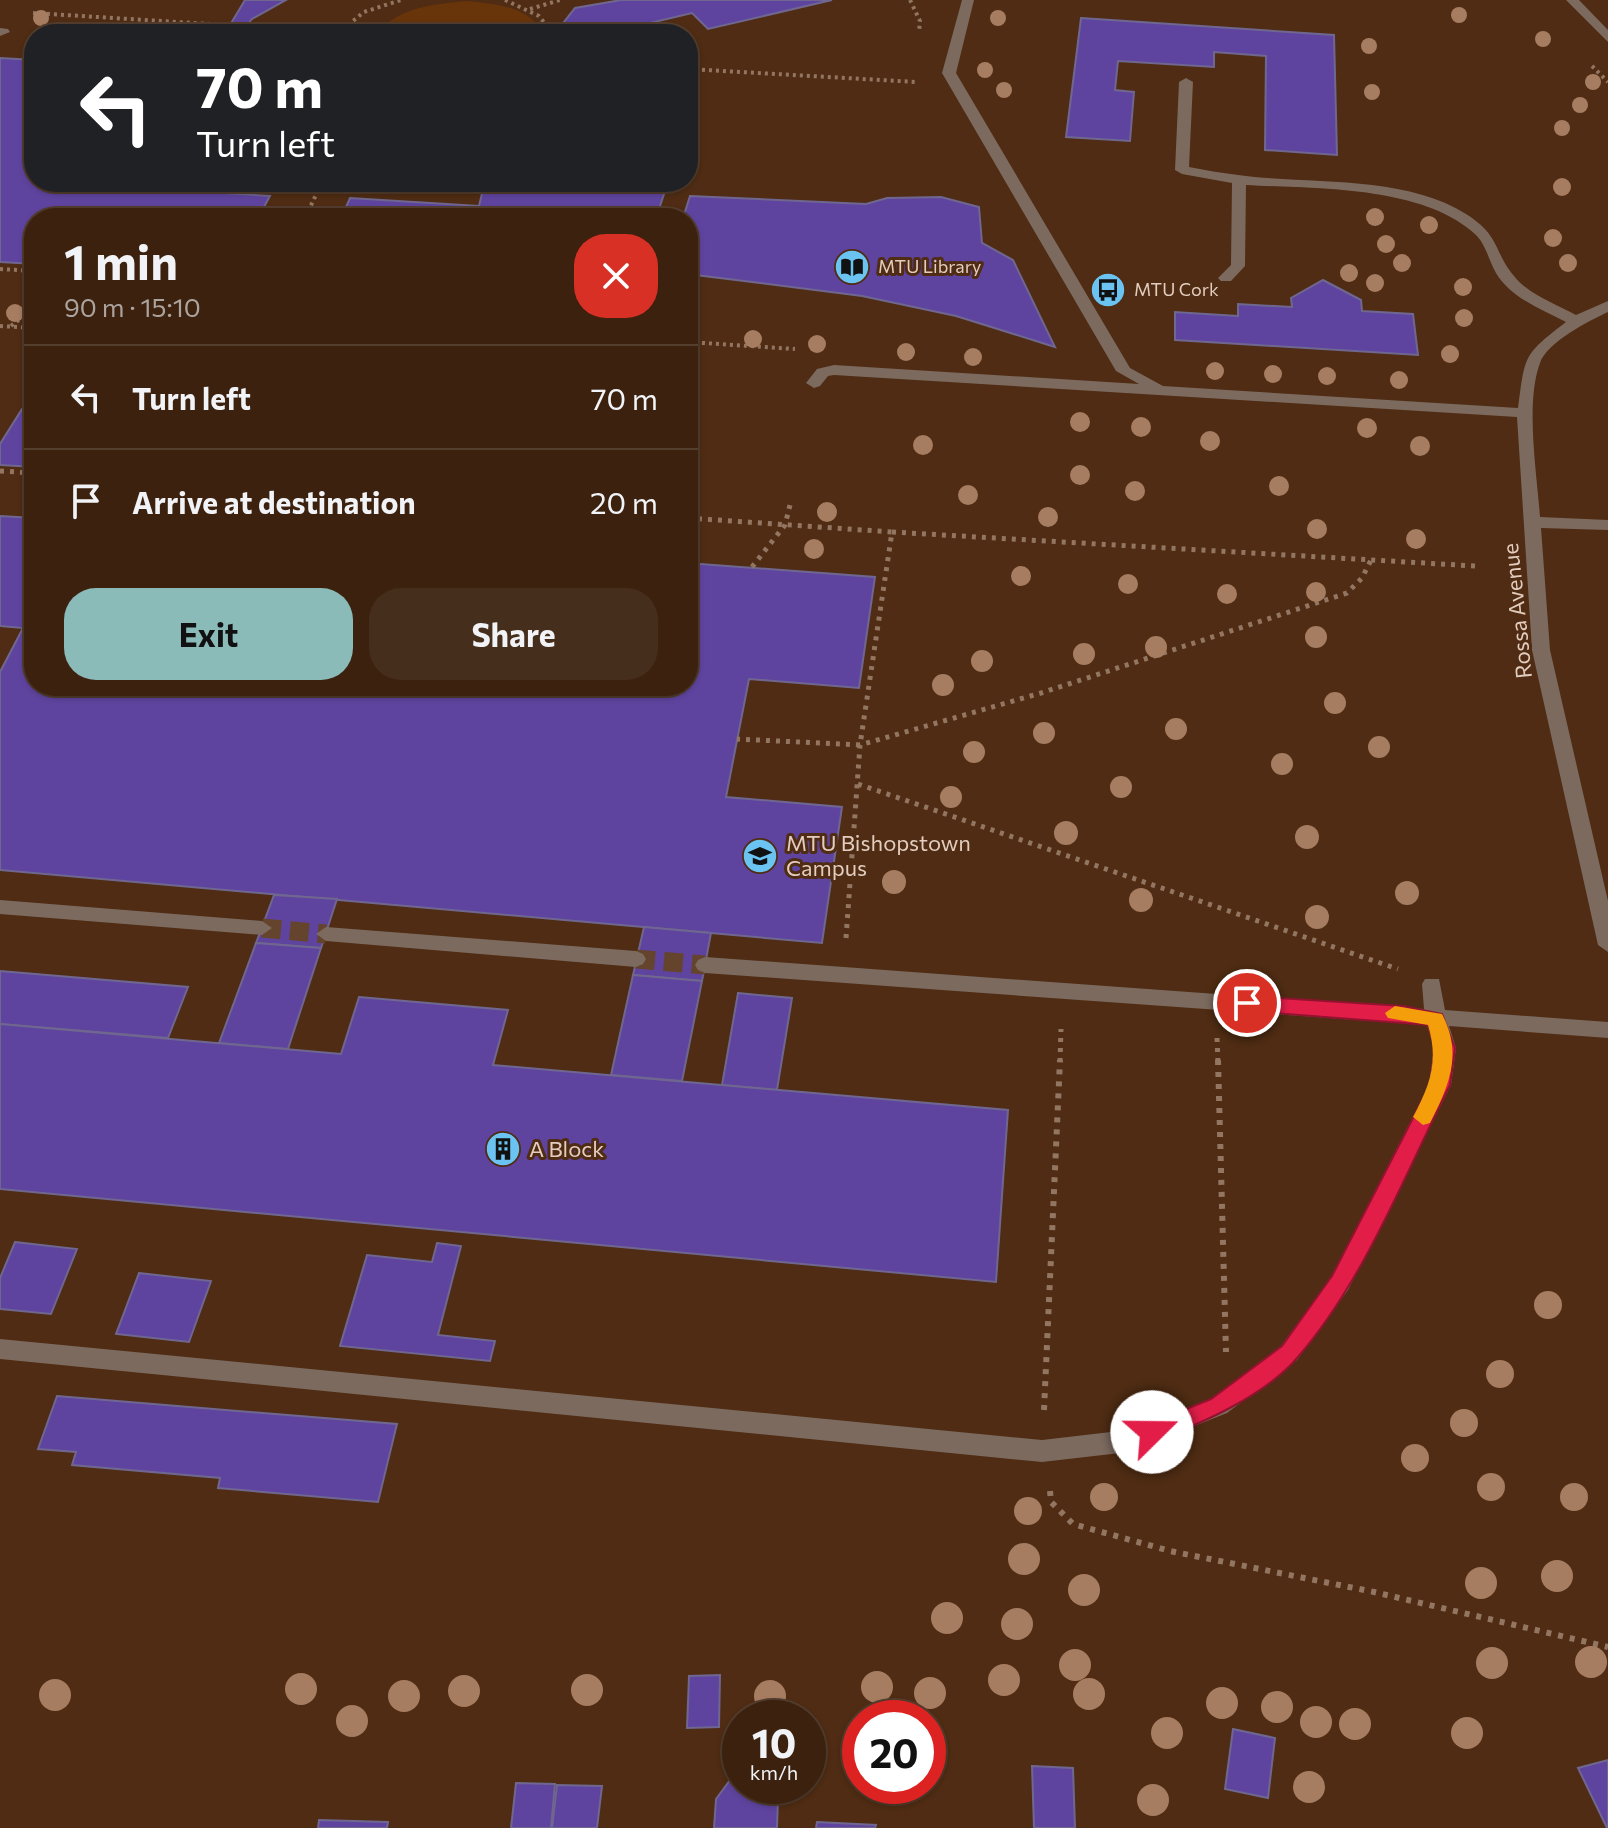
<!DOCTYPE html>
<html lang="en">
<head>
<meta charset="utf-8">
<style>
	:root { --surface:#3b210e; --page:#462e1c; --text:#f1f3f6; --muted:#aca39e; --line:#543e2e; --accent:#8bbbb9 }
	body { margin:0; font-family:Commissioner,sans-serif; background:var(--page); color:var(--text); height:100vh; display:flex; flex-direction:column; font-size:30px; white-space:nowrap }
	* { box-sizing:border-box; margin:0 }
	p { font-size:26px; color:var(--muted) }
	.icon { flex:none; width:44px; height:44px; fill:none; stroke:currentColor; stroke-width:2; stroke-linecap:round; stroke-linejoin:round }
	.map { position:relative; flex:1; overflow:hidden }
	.side { position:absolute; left:24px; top:208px; width:674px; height:488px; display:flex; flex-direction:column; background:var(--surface); border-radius:32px; box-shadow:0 2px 6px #0004,0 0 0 2px var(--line) }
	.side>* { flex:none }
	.guide { position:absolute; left:24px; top:24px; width:674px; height:168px; border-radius:32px; box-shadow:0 2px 6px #0004,0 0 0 2px var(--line); background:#202124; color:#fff; overflow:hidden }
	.speed { position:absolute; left:722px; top:1700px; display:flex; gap:16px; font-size:40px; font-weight:700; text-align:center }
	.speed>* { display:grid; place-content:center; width:104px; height:104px; border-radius:50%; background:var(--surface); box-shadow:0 2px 6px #0004,0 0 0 2px var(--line); line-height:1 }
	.speed small { font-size:20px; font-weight:400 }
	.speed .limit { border:12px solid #d22; background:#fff; color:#111 }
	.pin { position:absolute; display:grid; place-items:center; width:68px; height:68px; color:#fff; margin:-34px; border:4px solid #fff; border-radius:50%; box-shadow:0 2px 8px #0007 }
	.me { position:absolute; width:88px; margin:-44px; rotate:68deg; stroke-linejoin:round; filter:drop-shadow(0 0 6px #0008) }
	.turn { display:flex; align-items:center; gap:28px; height:168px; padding:0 40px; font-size:36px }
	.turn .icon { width:104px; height:104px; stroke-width:2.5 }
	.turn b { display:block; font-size:56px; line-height:68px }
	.round { display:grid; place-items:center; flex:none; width:84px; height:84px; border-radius:32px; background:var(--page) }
	.head { display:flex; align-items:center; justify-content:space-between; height:136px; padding:0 40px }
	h1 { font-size:48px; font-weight:700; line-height:60px }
	.primary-button { display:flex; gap:16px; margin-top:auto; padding:16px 40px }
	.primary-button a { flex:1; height:92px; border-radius:32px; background:var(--accent); color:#111; font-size:32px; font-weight:700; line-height:92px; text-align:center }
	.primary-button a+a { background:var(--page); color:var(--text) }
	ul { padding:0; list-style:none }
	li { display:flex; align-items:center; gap:24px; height:104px; padding:0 40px; border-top:2px solid var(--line) }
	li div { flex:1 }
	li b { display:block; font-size:30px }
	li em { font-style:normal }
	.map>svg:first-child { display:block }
</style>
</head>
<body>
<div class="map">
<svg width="1608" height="1828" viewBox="0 0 1608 1828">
	<rect width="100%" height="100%" fill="#4f2c13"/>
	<path fill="#683409" d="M 467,1 C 495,4 530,6 543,34 L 377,34 C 397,7 435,4 467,1 Z"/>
	<g fill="#5f449f" stroke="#6f678f" stroke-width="2">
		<path d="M 245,0 L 286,0 L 252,19 L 240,34 L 191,34 L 194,28 L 227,30 Z"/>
		<path d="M 621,0 L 832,0 L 708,29 L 692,13 L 650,23 L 652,34 L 575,34 L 564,22 L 575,8 Z"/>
		<path d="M 1081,18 L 1334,35 L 1337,155 L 1265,150 L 1266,56 L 1214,52 L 1214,67 L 1118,61 L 1115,90 L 1134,92 L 1130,141 L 1066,137 Z"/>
		<path d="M 0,58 L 34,60 L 34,182 L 146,182 L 143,188 L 270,196 L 258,218 L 34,218 L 34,264 L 0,262 Z"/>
		<path d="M 522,182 L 668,182 L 656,218 L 341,218 L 350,198 L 479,206 L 483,189 L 519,190 Z"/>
		<path d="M 690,196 L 866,204 L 887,198 L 941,197 L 979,207 L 982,243 L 1013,260 L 1055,347 L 956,316 L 862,296 L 688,274 L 688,218 L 683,218 Z"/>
		<path d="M 1323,280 L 1361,300 L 1362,311 L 1413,314 L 1418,355 L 1175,340 L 1175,312 L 1238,316 L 1238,304 L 1292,307 L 1291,298 Z"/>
		<path d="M 34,390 L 34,467 L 0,465 L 0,444 Z"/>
		<path d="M 0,516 L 34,518 L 34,686 L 688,686 L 688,563 L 875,577 L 859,688 L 749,679 L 726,797 L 842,807 L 822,943 L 0,870 L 0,672 L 23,628 L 0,626 Z"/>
		<path d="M 274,895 L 337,899 L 321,948 L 256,943 Z"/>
		<path d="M 644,927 L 711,933 L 702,981 L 633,975 Z"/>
		<path d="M 256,943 L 321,948 L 288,1049 L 219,1043 Z"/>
		<path d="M 0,971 L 188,987 L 168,1038 L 0,1024 Z"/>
		<path d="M 633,975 L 702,981 L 682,1081 L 611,1075 Z"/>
		<path d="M 738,993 L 792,998 L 777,1090 L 722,1085 Z"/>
		<path d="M 359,997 L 508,1010 L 493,1065 L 1008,1110 L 996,1282 L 0,1189 L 0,1024 L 341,1054 Z"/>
		<path d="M 15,1242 L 77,1249 L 51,1314 L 0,1309 L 0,1278 Z"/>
		<path d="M 437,1243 L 461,1246 L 438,1335 L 495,1341 L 490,1361 L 340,1346 L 367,1255 L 432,1262 Z"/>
		<path d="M 139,1273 L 211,1281 L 189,1342 L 116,1334 Z"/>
		<path d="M 57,1396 L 397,1424 L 378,1502 L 218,1488 L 220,1478 L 72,1465 L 76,1452 L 38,1449 Z"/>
		<path d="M 720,1675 L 719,1727 L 687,1728 L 689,1676 Z"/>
		<path d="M 1233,1729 L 1275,1738 L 1268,1798 L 1225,1789 Z"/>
		<path d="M 1608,1760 L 1608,1828 L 1607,1828 L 1578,1768 Z"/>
		<path d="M 1032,1766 L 1073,1768 L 1075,1828 L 1034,1828 Z"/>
		<path d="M 736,1772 L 740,1772 L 740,1786 L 773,1786 L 778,1799 L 777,1828 L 714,1828 L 716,1799 Z"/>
		<path d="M 516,1783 L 555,1784 L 551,1828 L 511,1828 Z"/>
		<path d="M 557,1785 L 602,1786 L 597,1828 L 552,1828 Z"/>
		<path d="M 319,1820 L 388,1822 L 387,1828 L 318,1828 Z"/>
		<path d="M 817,1822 L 876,1825 L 875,1828 L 816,1828 Z"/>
	</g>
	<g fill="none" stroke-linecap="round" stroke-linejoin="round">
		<g stroke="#65442d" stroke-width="19" stroke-dasharray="19 9" stroke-linecap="butt">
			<path d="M 262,928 L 326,934"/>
			<path d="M 636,959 L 705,965"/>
		</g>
		<g stroke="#937662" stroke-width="4" stroke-dasharray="3 4" stroke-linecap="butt">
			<path d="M 505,0 L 539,16 L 553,34"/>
			<path d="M 910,0 L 920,21 L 919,32"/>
			<path d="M 530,9 L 560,0"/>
			<path d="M 33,13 L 226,25"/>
			<path d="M 337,34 L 364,12 L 401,0"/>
			<path d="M 1592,66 L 1608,82"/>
			<path d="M 688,69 L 916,82"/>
			<path d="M 305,218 L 322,182"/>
			<path d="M 0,269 L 34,271"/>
			<path d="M 0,326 L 34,328"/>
			<path d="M 11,326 L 34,308"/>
			<path d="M 688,342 L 795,349"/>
		</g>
		<g stroke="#937662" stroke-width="5" stroke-dasharray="4 6" stroke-linecap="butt">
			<path d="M 0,471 L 34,473"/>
			<path d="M 688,518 L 892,532 L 860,745 L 737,739"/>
			<path d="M 892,532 L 1475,566"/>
			<path d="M 752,567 L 785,525 L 790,505"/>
			<path d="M 858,784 L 1398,969"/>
			<path d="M 846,938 L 860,745 L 1041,693 L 1347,593 L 1362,578 L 1371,560"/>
			<path d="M 1217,1038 L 1218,1062"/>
			<path d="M 1060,1062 L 1061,1029"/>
		</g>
		<g stroke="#937662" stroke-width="6" stroke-dasharray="5 7" stroke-linecap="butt">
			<path d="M 1218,1060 L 1226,1352"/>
			<path d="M 1044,1410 L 1060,1060"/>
			<path d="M 1050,1491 L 1051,1502 L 1073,1524 L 1170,1551 L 1374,1592 L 1608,1647"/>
		</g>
		<g fill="#7c6a5f" fill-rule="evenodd">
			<path d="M 962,0 L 974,0 L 956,73 L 1130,368 L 1163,386 L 1518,408 C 1525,355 1523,355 1566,322 C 1541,309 1511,298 1496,273 C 1489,261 1486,245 1476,235 C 1422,185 1315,189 1246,185 L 1245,266 L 1231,281 L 1221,281 L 1218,278 L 1231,265 L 1232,183 L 1182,174 L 1175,170 L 1179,82 L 1186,78 L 1193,82 L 1189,167 C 1205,170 1221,173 1238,175 C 1309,185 1403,174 1466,214 C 1501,236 1493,251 1514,276 C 1529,295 1556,304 1576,315 L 1608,301 L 1608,312 C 1589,321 1547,342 1540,363 C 1525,403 1537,474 1540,517 L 1608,520 L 1608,530 L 1541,528 L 1550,650 L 1608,901 L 1608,952 L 1598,945 L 1532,650 L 1517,417 L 834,375 L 828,376 L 820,386 L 814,388 L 806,383 L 817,369 L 834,365 L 1139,384 L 1116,371 L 942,73 Z"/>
			<path d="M 1566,0 L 1579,0 L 1608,30 L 1608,42 Z"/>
			<path d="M 0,28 L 8,29 L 10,32 L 0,36 Z"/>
			<path d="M 0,900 L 262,921 L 272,928 L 262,935 L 0,914 Z"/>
			<path d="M 326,927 L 636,951 L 643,954 L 646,959 L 643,964 L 636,967 L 326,941 L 316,934 Z"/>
			<path d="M 705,957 L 1424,1009 L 1422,984 L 1425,979 L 1439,979 L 1445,1010 L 1608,1022 L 1608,1038 L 1449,1026 L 1456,1048 L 1451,1085 L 1348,1290 L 1297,1360 L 1227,1413 L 1129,1452 L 1042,1462 L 0,1359 L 0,1339 L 1042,1440 L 1128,1430 L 1211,1399 L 1281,1346 L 1332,1276 L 1429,1085 L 1434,1048 L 1427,1025 L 705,973 L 698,970 L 695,965 L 698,960 Z"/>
		</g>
	</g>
	<g fill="#a77d61">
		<circle cx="1459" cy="15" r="8"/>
		<circle cx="41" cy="18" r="8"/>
		<circle cx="998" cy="18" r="8"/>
		<circle cx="1543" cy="39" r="8"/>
		<circle cx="1369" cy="46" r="8"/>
		<circle cx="985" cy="70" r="8"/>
		<circle cx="1593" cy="82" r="8"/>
		<circle cx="1004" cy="90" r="8"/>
		<circle cx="1372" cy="92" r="8"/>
		<circle cx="1580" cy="105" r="8"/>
		<circle cx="1562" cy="128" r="8"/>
		<circle cx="1562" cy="187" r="9"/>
		<circle cx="1375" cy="217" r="9"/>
		<circle cx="1429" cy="225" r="9"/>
		<circle cx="1553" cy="238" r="9"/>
		<circle cx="1386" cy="244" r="9"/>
		<circle cx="1402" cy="263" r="9"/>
		<circle cx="1568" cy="263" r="9"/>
		<circle cx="1349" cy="273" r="9"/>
		<circle cx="1375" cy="283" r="9"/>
		<circle cx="1463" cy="287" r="9"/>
		<circle cx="15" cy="313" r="9"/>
		<circle cx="1464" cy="318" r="9"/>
		<circle cx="753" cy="339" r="9"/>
		<circle cx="817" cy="344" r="9"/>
		<circle cx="906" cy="352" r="9"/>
		<circle cx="1450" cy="354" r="9"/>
		<circle cx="973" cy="357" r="9"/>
		<circle cx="1215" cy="371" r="9"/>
		<circle cx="1273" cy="374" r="9"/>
		<circle cx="1327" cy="376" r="9"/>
		<circle cx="1399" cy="380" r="9"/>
		<circle cx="1080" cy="422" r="10"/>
		<circle cx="1141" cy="427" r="10"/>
		<circle cx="1367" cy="428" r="10"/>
		<circle cx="1210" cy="441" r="10"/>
		<circle cx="923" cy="445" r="10"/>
		<circle cx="1420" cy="446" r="10"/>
		<circle cx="1080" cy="475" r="10"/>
		<circle cx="1279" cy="486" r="10"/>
		<circle cx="1135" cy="491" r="10"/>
		<circle cx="968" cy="495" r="10"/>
		<circle cx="827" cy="512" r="10"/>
		<circle cx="1048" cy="517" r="10"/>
		<circle cx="1317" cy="529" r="10"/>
		<circle cx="1416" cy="539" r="10"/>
		<circle cx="814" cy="549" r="10"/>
		<circle cx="1021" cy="576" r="10"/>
		<circle cx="1128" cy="584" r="10"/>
		<circle cx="1316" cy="592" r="10"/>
		<circle cx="1227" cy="594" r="10"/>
		<circle cx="1316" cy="637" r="11"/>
		<circle cx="1156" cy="647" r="11"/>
		<circle cx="1084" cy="654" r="11"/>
		<circle cx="982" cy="661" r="11"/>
		<circle cx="943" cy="685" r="11"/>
		<circle cx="1335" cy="703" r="11"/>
		<circle cx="1176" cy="729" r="11"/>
		<circle cx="1044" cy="733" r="11"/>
		<circle cx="1379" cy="747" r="11"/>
		<circle cx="974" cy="752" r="11"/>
		<circle cx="1282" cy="764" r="11"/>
		<circle cx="1121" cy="787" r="11"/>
		<circle cx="951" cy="797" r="11"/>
		<circle cx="1066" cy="833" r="12"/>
		<circle cx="1307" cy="837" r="12"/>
		<circle cx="894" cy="882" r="12"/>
		<circle cx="1407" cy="893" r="12"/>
		<circle cx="1141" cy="900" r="12"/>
		<circle cx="1317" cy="917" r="12"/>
		<circle cx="1548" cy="1305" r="14"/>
		<circle cx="1500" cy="1374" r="14"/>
		<circle cx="1464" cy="1423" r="14"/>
		<circle cx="1415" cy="1458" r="14"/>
		<circle cx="1491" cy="1487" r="14"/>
		<circle cx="1104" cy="1497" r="14"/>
		<circle cx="1574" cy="1497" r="14"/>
		<circle cx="1028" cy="1511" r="14"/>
		<circle cx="1024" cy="1559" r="16"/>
		<circle cx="1557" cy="1576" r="16"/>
		<circle cx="1481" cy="1583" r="16"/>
		<circle cx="1084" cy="1590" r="16"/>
		<circle cx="947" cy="1618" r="16"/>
		<circle cx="1017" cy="1624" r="16"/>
		<circle cx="1591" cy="1662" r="16"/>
		<circle cx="1492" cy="1663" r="16"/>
		<circle cx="1075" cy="1665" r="16"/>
		<circle cx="1004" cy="1680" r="16"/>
		<circle cx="877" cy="1687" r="16"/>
		<circle cx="301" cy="1689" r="16"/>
		<circle cx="587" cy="1690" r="16"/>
		<circle cx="464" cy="1691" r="16"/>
		<circle cx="930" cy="1693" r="16"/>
		<circle cx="1089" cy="1694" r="16"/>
		<circle cx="55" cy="1695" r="16"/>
		<circle cx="404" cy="1696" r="16"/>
		<circle cx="770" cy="1696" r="16"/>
		<circle cx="1222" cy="1703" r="16"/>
		<circle cx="1277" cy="1707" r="16"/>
		<circle cx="352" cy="1721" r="16"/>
		<circle cx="1316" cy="1722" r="16"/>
		<circle cx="1355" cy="1724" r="16"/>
		<circle cx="1167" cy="1733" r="16"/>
		<circle cx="1467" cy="1733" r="16"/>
		<circle cx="1309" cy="1787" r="16"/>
		<circle cx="1153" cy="1800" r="16"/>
	</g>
	<path fill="#e11d48" stroke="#92132f" stroke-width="2" d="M 1247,996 L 1403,1006 L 1442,1014 L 1455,1048 L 1450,1085 C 1404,1176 1365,1279 1298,1357 C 1264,1397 1200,1424 1152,1442 L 1144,1439 L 1141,1432 L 1144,1426 L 1211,1399 L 1282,1346 L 1332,1276 L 1430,1085 L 1435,1048 L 1428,1025 L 1247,1011 L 1237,1003 Z"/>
	<path fill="#f59e0b" d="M 1395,1006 L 1442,1014 C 1463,1054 1449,1086 1430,1123 L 1423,1125 L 1413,1117 C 1430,1085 1439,1061 1428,1025 L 1388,1018 L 1385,1013 Z"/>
	<defs>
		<g id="library-disc" transform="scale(1.8)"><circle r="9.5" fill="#6bc3f2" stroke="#4f2c13"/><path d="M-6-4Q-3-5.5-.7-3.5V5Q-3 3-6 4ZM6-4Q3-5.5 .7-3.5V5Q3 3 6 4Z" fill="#111"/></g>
		<g id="bus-disc" transform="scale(1.8)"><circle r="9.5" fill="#6bc3f2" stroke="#4f2c13"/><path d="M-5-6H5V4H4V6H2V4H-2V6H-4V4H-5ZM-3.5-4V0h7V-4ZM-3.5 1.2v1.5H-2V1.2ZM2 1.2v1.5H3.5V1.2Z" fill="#111"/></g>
		<g id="university-disc" transform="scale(1.8)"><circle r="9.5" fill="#6bc3f2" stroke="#4f2c13"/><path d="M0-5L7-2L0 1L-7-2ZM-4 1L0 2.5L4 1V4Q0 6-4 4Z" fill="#111"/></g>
		<g id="building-disc" transform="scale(1.8)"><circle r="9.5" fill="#6bc3f2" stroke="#4f2c13"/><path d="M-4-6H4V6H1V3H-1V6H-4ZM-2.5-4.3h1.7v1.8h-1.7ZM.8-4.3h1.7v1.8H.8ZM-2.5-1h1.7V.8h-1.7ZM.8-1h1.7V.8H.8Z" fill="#111"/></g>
	</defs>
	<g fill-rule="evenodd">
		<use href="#library-disc" x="852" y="267"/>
		<use href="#bus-disc" x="1108" y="290"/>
		<use href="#university-disc" x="760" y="856"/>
		<use href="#building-disc" x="503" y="1149"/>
	</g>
	<g text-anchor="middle" stroke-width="6" stroke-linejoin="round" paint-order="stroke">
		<g font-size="18" fill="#e3cdbf" stroke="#4f2c13" text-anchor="start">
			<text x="878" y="273">MTU Library</text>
			<text x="1134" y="296">MTU Cork</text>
		</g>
		<g font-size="22" fill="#e3cdbf" stroke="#4f2c13">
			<text transform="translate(1517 611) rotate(-96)" y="8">Rossa Avenue</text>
		</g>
		<g font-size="22" fill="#e3cdbf" stroke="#4f2c13" text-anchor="start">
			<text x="786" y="851">MTU Bishopstown<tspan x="786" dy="25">Campus</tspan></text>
			<text x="529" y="1157">A Block</text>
		</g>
	</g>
</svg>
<div class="speed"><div>10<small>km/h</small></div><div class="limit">20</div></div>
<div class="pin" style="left:1247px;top:1003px;background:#d93025"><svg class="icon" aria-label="arrive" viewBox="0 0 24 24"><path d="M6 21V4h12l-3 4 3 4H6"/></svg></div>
<svg class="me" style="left:1152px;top:1432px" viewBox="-20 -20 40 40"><circle r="19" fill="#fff"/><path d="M0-13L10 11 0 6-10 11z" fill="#e11d48"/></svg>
<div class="guide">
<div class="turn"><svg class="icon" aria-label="left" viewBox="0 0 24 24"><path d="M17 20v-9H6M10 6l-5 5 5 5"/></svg><div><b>70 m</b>Turn left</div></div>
</div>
<section class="side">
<div class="head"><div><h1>1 min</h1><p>90 m · 15:10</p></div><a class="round" style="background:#d93025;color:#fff"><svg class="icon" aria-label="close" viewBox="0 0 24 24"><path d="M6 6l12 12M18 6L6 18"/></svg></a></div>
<ul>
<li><svg class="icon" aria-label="left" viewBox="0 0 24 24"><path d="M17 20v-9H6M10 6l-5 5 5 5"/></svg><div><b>Turn left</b></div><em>70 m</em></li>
<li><svg class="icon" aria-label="arrive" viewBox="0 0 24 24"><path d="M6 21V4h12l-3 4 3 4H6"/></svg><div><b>Arrive at destination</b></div><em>20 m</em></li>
</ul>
<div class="primary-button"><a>Exit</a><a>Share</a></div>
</section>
</div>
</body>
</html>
